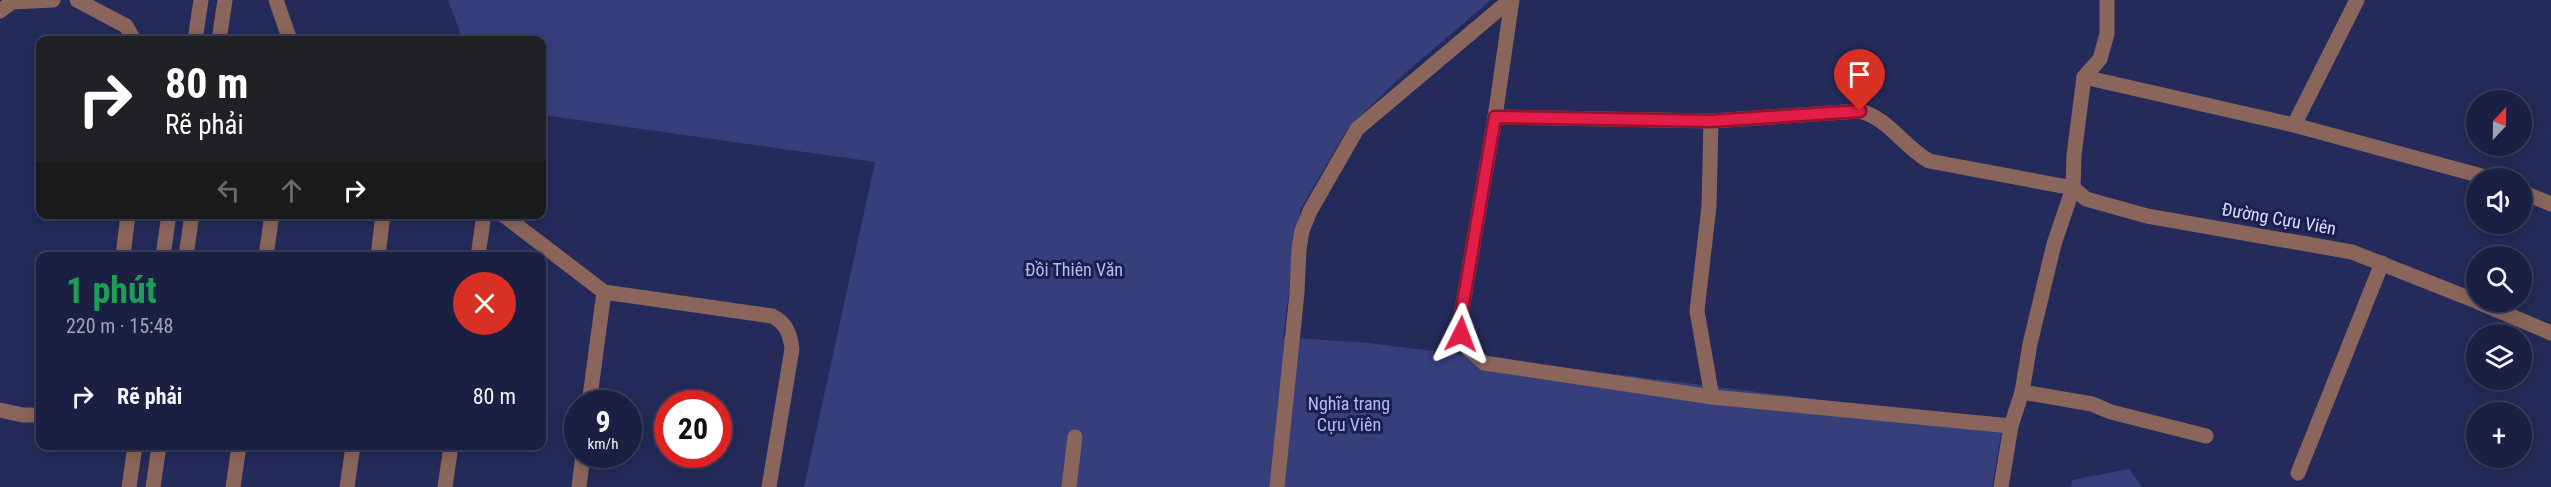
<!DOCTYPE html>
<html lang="vi">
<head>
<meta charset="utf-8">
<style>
	:root { --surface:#1b2043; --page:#24284a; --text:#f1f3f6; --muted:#a0a3b2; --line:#393e5c }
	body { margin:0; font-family:"Roboto Condensed",sans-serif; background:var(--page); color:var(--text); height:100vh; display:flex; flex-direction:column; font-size:22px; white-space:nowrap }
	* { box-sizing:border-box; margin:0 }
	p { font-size:20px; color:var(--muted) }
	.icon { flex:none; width:33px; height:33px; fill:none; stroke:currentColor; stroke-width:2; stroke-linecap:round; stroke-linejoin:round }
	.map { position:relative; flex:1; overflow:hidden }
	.details { position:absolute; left:36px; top:252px; width:510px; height:198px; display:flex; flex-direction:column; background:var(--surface); border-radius:12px; box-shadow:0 3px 15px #0003,0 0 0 2px var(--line) }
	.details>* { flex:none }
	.guide { position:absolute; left:36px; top:36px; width:510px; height:183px; border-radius:12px; box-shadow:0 3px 15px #0003,0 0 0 2px var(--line); background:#202124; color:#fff; overflow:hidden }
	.needle { width:39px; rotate:22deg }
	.fabs { position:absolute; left:2466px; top:90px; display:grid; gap:12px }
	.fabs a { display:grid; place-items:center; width:66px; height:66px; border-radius:50%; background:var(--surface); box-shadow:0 3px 15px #0003,0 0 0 2px var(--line); font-size:30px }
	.speed { position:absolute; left:564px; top:390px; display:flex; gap:12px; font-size:30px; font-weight:700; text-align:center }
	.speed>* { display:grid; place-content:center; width:78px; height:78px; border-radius:50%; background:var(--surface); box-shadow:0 3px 15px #0003,0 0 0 2px var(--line); line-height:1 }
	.speed small { font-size:15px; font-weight:400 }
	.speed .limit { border:9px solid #d22; background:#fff; color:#111 }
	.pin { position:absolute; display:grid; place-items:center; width:51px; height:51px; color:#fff; margin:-62px -26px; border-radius:50% 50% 50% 0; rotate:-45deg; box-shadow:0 0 6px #0007 }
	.pin .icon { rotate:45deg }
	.me { position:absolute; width:66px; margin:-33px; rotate:3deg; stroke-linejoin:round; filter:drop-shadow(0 0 4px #0008) }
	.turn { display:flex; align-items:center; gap:21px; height:126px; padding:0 30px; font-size:27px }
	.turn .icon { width:78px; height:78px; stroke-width:2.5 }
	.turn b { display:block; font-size:42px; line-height:51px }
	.lanes { display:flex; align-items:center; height:57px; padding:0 30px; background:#0003; justify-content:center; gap:30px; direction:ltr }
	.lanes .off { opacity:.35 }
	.round { display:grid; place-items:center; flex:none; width:63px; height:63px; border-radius:32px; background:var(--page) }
	.overview { display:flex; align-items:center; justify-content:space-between; height:102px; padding:0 30px }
	h1 { font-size:36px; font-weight:700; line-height:45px; color:#1e9e55 }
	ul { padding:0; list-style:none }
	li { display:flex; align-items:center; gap:18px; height:84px; padding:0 30px }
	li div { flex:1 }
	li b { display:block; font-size:22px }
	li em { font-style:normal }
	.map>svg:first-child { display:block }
</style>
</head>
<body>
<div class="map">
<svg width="2551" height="487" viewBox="0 0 2551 487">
	<rect width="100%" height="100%" fill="#242a59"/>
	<g fill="#363e7c">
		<path d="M 448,0 L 1491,0 L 1404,74 L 1348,128 L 1300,210 L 1283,337 L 1369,343 L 2003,423 L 1992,487 L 804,487 L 875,162 L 542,115 L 542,40 L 463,40 Z"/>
		<path d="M 2129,469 L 2142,487 L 2071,487 L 2072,480 Z"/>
	</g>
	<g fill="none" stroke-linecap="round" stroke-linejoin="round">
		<g stroke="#8a655b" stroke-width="15">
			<path d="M 77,0 L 126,26 L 134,40"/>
			<path d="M 276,0 L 290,40"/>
			<path d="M 1512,0 L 1495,117 L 1460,321 L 1466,347 L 1484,363 L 1712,397 L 2011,426"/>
			<path d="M 0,11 L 12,2 L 53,0"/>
			<path d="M 195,40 L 201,0"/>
			<path d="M 219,40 L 225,0"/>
			<path d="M 2084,77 L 2294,125 L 2489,178"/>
			<path d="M 1495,117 L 1711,121 L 1860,111 C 1889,119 1903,146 1929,161 L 2073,188"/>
			<path d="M 1711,121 L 1709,206 L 1697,311 L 1712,397"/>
			<path d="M 2294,125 L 2357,0"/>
			<path d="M 2073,188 L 2086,199 L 2147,216 L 2352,252 L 2476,301"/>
			<path d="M 2522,192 L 2551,204"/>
			<path d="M 502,214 L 604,292 L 772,316 C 786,323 790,333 792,349 L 769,487"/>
			<path d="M 123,256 L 128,214"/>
			<path d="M 163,256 L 169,214"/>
			<path d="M 186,256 L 192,214"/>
			<path d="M 266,256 L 272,214"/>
			<path d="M 378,256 L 383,214"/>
			<path d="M 478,256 L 484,214"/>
			<path d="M 2478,302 L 2551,333"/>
			<path d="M 2022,392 L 2092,404 L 2111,412 L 2206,436"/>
			<path d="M 589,404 L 604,292"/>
			<path d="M 0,410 L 23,415 L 40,415"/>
			<path d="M 2298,473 L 2382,263"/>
			<path d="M 129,487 L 135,446"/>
			<path d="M 153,487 L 159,446"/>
			<path d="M 233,487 L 239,446"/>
			<path d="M 347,487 L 353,446"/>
			<path d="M 445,487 L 451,446"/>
			<path d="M 579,487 L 583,454"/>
			<path d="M 1069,487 L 1075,437"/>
			<path d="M 1277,487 L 1297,293 L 1299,249 L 1302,231 L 1310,211 L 1357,129 L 1510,0"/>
			<path d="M 2001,487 L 2011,426 L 2022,392 L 2030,344 L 2054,244 L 2073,188 L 2074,155 L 2084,77 L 2100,59 L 2107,34 L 2107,0"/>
		</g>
	</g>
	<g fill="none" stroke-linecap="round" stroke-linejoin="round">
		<g stroke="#92132f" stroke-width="15">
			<path id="route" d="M 1461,334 L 1460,321 L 1495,117 L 1711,121 L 1860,111"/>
		</g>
		<use href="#route" stroke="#e11d48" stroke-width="10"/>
	</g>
	<g text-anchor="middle" stroke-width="6" stroke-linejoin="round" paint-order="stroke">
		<g font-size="18" fill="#d8dffe" stroke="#1b1f4d">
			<text transform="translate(2279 219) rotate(10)" y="6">Đường Cựu Viên</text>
		</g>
		<g font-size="18" fill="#afbcf8" stroke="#1b1f4d">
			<text x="1074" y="276">Đồi Thiên Văn</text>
			<text x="1349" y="410">Nghĩa trang<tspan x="1349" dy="21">Cựu Viên</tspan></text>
		</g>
	</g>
</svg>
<div class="fabs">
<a><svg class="needle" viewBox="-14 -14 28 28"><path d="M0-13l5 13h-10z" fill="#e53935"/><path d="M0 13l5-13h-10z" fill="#a0a3b2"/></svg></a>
<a><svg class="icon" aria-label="sound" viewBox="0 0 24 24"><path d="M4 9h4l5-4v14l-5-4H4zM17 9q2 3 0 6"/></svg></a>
<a><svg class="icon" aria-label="search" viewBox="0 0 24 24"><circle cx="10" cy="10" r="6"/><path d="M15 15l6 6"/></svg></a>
<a><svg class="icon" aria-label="layers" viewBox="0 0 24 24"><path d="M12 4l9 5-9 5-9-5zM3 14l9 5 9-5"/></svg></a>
<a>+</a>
</div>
<div class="speed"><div>9<small>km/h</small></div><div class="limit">20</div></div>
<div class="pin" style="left:1860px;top:111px;background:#d93025"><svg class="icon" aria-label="arrive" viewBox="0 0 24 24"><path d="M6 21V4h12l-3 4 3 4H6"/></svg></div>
<svg class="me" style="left:1461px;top:334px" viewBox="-20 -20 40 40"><path d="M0-17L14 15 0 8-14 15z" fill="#e11d48" stroke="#fff" stroke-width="4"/></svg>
<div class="guide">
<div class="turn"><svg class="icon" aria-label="right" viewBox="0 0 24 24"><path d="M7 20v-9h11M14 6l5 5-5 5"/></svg><div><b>80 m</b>Rẽ phải</div></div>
<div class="lanes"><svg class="icon off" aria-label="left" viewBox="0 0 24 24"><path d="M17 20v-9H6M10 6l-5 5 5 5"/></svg><svg class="icon off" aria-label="ahead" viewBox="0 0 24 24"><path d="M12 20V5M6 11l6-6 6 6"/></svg><svg class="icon" aria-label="right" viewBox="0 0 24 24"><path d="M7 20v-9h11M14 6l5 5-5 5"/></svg></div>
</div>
<section class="details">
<div class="overview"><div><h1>1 phút</h1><p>220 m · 15:48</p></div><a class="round" style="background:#d93025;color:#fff"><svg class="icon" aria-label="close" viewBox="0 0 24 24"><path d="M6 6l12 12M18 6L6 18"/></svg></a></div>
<ul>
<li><svg class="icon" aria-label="right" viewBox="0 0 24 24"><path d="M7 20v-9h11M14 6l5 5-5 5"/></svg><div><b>Rẽ phải</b></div><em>80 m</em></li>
</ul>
</section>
</div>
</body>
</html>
